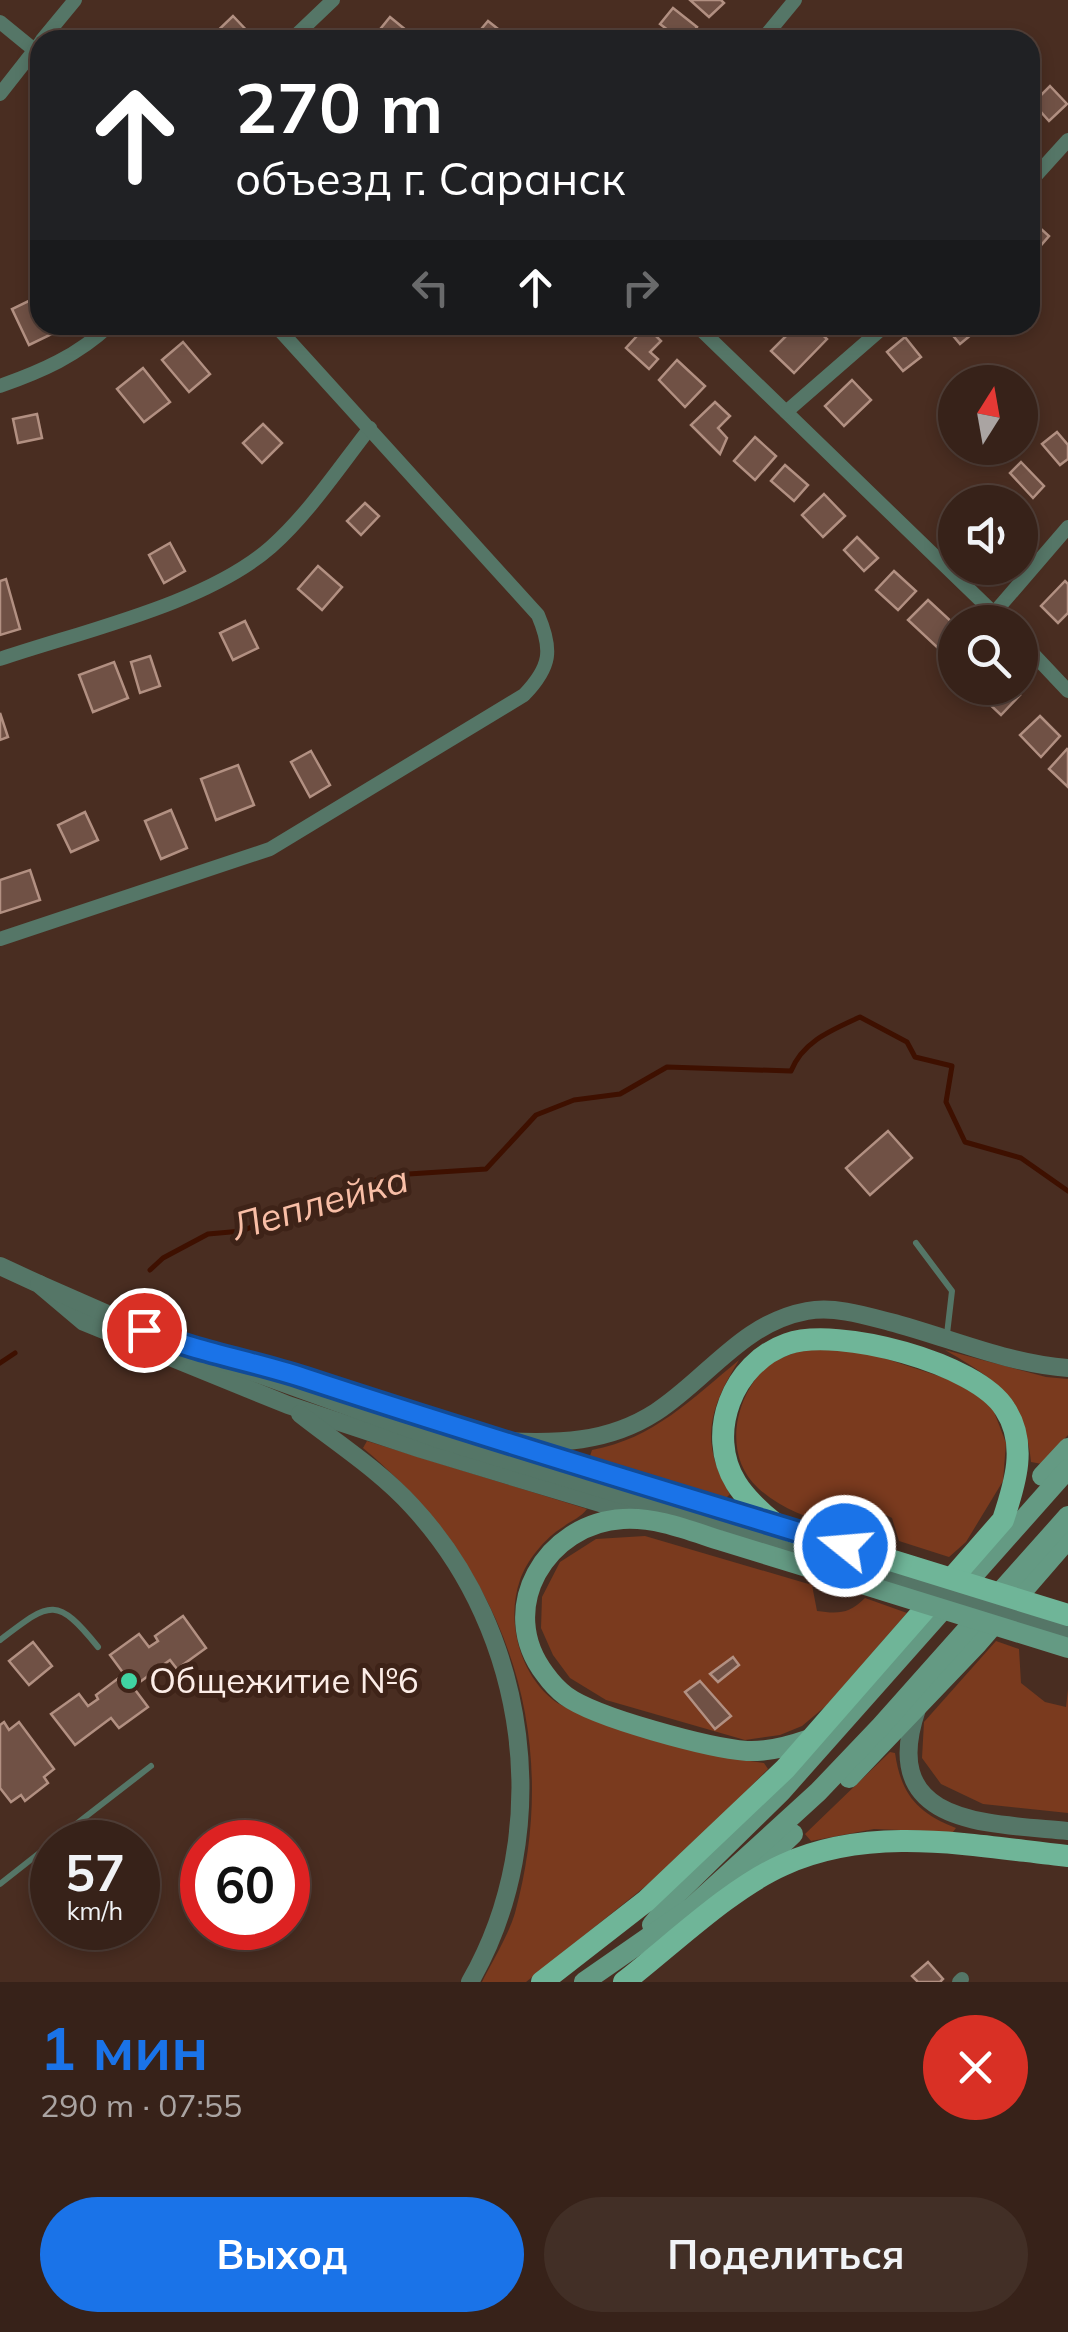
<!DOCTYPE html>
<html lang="ru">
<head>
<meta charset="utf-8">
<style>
	:root { --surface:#372219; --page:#422f26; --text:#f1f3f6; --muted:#aaa4a2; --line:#513f38; --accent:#1a73e8 }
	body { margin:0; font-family:Mulish,sans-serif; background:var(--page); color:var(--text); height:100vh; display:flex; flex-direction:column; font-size:38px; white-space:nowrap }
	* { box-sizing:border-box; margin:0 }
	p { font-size:32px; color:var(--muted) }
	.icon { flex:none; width:55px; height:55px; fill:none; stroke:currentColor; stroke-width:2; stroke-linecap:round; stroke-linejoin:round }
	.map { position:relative; height:1982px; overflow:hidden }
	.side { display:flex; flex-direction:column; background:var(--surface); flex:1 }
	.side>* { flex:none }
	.guide { position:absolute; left:30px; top:30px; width:1010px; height:305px; border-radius:30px; box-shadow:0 5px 15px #0003,0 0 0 2px var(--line); background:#202124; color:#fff; overflow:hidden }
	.needle { width:65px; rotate:11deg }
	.fabs { position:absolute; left:938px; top:365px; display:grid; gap:20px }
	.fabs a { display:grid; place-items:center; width:100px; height:100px; border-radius:50%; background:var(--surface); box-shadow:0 5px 15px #0003,0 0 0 2px var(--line); font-size:50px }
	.speed { position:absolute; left:30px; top:1820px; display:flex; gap:20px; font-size:50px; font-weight:700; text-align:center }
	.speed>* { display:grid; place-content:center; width:130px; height:130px; border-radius:50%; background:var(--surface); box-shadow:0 5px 15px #0003,0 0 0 2px var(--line); line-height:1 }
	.speed small { font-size:25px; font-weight:400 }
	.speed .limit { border:15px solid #d22; background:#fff; color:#111 }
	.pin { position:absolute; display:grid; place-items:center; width:85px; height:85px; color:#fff; margin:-42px; border:5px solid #fff; border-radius:50%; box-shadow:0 2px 10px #0007 }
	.me { position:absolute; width:110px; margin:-55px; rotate:287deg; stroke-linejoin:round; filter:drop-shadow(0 0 8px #0008) }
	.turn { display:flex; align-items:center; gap:35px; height:210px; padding:0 40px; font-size:45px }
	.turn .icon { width:130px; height:130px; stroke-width:2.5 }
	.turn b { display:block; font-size:70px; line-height:85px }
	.lanes { display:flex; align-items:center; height:95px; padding:0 40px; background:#0003; justify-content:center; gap:50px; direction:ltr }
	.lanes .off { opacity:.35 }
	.round { display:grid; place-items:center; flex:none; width:105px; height:105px; border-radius:52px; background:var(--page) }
	.overview { display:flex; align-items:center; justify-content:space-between; height:170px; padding:0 40px }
	h1 { font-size:60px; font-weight:700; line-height:75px; color:var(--accent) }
	.button { display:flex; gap:20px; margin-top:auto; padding:20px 40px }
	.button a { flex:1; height:115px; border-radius:60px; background:var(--accent); color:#fff; font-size:40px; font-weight:700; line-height:115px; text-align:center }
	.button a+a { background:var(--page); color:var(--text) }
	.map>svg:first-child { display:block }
</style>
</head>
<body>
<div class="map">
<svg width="1068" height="1982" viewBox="0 0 1068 1982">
	<rect width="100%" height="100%" fill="#492d21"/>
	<g fill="#7a3a1e">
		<path d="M 806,1348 L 859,1350 L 951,1380 L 991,1404 L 1006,1443 L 1003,1481 L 966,1542 L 949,1557 L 899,1541 L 892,1518 L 876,1510 L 857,1533 C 823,1522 786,1514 758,1488 C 723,1456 734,1400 764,1369 C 774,1359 793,1354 806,1348 Z"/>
		<path d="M 945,1350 L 1046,1377 L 1068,1379 L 1068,1435 L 1042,1464 L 1031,1462 C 1025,1399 997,1380 945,1350 Z"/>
		<path d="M 739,1360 C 709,1409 699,1442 730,1494 L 723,1501 L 589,1459 L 592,1450 C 653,1439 693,1398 739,1360 Z"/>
		<path d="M 367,1441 L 587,1509 C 580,1518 572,1520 563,1527 C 545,1538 527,1560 520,1580 C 506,1620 519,1672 552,1699 C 559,1705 570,1709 579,1713 C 638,1740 700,1754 764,1763 L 768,1769 L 677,1861 L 526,1982 L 482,1982 C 493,1960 508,1936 515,1913 C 564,1733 505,1566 363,1448 Z"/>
		<path d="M 645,1536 L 812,1585 L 817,1611 C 838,1614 849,1614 865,1598 L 907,1613 L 827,1705 L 802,1726 L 780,1735 L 745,1740 L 606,1700 L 570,1678 L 553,1655 L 541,1628 L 542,1597 L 560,1562 L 596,1539 Z"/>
		<path d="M 996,1641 L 1019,1649 L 1021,1683 L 1045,1702 L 1066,1707 L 1068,1689 L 1068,1813 L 983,1804 L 941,1784 L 922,1758 L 924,1722 Z"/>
		<path d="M 890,1752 L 895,1753 C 901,1794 917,1813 956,1828 L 953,1832 L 874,1829 L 811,1841 L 805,1834 Z"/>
	</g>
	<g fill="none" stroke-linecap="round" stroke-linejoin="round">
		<g stroke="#3e1000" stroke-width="5">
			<path d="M 150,1270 L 163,1258 L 208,1234 L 242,1231 L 333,1193 L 393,1175 L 486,1169 L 536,1115 L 574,1100 L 620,1094 L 667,1067 L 791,1071 C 803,1041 832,1030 860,1017 L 907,1042 L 915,1057 L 952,1066 L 946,1102 L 965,1142 L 1021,1158 L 1068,1191"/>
			<path d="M 0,1363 L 15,1353"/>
		</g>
	</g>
	<g fill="#705145" stroke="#b29082" stroke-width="2.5">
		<path d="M 690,0 L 721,0 L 724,3 L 709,17 Z"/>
		<path d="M 673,8 L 697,27 L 687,40 L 681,40 L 660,24 Z"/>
		<path d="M 233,16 L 251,35 L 246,40 L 208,40 Z"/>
		<path d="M 390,17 L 412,35 L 408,40 L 373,38 Z"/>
		<path d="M 488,21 L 512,40 L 472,40 Z"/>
		<path d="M 1050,86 L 1067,104 L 1049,121 L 1033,103 Z"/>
		<path d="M 1030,219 L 1049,236 L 1030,258 Z"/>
		<path d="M 37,297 L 40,325 L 50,325 L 54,333 L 29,345 L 12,309 Z"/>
		<path d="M 797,325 L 812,325 L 827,339 L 794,373 L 771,351 Z"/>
		<path d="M 944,325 L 983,325 L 960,344 Z"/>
		<path d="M 646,326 L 661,341 L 650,352 L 658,359 L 649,369 L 626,348 Z"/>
		<path d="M 905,337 L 921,357 L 903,371 L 887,352 Z"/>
		<path d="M 183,342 L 210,374 L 189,392 L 162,360 Z"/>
		<path d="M 677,360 L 705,386 L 685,407 L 659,380 Z"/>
		<path d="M 143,368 L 170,402 L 144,422 L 117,389 Z"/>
		<path d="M 852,380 L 871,400 L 844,426 L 825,406 Z"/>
		<path d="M 715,402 L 730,416 L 718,428 L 727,438 L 720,454 L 691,425 Z"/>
		<path d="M 37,414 L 42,438 L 18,443 L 13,419 Z"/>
		<path d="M 263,424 L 282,443 L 262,463 L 243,443 Z"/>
		<path d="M 1057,432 L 1068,445 L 1068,459 L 1060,465 L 1042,444 Z"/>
		<path d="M 755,437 L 776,456 L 755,480 L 734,461 Z"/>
		<path d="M 1021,462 L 1044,486 L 1033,498 L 1010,473 Z"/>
		<path d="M 785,465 L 808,485 L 794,501 L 771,481 Z"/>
		<path d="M 824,494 L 845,516 L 823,537 L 802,515 Z"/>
		<path d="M 365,503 L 379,516 L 361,535 L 347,521 Z"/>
		<path d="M 857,537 L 878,558 L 864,571 L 844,550 Z"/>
		<path d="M 170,543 L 185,571 L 164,583 L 149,555 Z"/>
		<path d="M 318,566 L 342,587 L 322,610 L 298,589 Z"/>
		<path d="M 894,571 L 916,591 L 898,610 L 876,590 Z"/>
		<path d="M 6,579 L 20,629 L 0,635 L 0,581 Z"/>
		<path d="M 1065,581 L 1068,584 L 1068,613 L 1058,623 L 1041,606 Z"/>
		<path d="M 928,600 L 955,625 L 955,630 L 938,648 L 908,620 Z"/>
		<path d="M 245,621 L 258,648 L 233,660 L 220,633 Z"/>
		<path d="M 955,645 L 955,674 L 940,659 Z"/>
		<path d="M 150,656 L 160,686 L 140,693 L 131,662 Z"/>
		<path d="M 114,662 L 128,698 L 93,712 L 79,675 Z"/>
		<path d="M 995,688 L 1013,688 L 1020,695 L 1001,715 L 984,699 Z"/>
		<path d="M 0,713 L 8,737 L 0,740 Z"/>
		<path d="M 1040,716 L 1060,736 L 1041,757 L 1020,735 Z"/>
		<path d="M 1067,749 L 1068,750 L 1068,787 L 1049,769 Z"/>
		<path d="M 311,751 L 330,785 L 310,797 L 291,762 Z"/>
		<path d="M 238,765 L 254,805 L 216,820 L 201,779 Z"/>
		<path d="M 171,810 L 187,848 L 161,859 L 145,821 Z"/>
		<path d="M 85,812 L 98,840 L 71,852 L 58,825 Z"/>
		<path d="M 30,870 L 40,900 L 0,913 L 0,880 Z"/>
		<path d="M 888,1131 L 912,1158 L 870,1195 L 846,1168 Z"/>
		<path d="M 183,1616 L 206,1648 L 177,1669 L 170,1660 L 133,1687 L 148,1707 L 119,1728 L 111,1718 L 75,1745 L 51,1714 L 79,1694 L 88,1706 L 98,1699 L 96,1695 L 124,1674 L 110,1655 L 139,1634 L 149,1647 L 158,1641 L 155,1636 Z"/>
		<path d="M 33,1642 L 52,1666 L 29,1685 L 9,1661 Z"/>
		<path d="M 733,1657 L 739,1665 L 718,1682 L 710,1674 Z"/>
		<path d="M 700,1681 L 731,1716 L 715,1729 L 685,1692 Z"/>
		<path d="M 4,1722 L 9,1730 L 19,1722 L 54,1769 L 44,1777 L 48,1783 L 25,1801 L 21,1795 L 11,1802 L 0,1788 L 0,1725 Z"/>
		<path d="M 928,1962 L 943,1979 L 940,1982 L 918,1982 L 912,1976 Z"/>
	</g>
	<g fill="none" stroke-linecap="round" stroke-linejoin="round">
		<g stroke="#557667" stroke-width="6">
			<path d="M 916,1243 L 952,1291 L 947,1334"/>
			<path d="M 0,1640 C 50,1602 56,1595 98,1647"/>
			<path d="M 53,1842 L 151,1766"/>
			<path d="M 0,1884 L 52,1843"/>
		</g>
		<g stroke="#557667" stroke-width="14">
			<path d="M 0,22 L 38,53"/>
			<path d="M 42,40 L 75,0"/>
			<path d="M 291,40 L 333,0"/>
			<path d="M 762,40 L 795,0"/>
			<path d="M 0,94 L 40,43"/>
			<path d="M 1030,182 L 1068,140"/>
			<path d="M 696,325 L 1003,622"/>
			<path d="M 0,386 C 42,371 77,356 110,325"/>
			<path d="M 786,412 L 886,325"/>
			<path d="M 994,613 L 1068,527"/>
			<path d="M 1020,640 L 1068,691"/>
			<path d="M 0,659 C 82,631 206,604 271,547 C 309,513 338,469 370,428"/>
			<path d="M 0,939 L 270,849 L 524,695 C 551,667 553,650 538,615 L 275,325"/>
			<path d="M 959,1982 L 962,1979"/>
		</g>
		<g stroke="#557667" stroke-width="18">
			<path d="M 0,1266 L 39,1284 L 84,1322 L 288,1405 L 421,1449 L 643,1516"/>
			<path d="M 39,1284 L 178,1345 L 441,1440 L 841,1561"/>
			<path d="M 266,1368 L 771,1524"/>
			<path d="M 300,1414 C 338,1444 379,1470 412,1506 C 529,1632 556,1832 470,1982"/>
			<path d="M 501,1441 C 557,1444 608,1443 656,1412 C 708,1378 742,1323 807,1311 C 834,1306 864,1315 890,1322 C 948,1337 1008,1364 1068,1368"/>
			<path d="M 917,1709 C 877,1826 987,1823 1068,1831"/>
		</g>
		<g stroke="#649a83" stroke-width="20">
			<path d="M 1042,1476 L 1068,1448"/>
			<path d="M 807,1740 C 787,1747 768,1752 747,1751 C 709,1748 596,1718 566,1696 C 558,1690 550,1681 545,1674 C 495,1609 546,1523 623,1519 C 656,1517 688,1530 719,1540 C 758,1552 797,1564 836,1576"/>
			<path d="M 849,1778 L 978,1643 L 1068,1539"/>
			<path d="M 745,1880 L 793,1834"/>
			<path d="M 652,1925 L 679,1892 L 781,1792 L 1068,1469"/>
			<path d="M 584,1982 L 692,1907 L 818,1792 L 881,1726 L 1068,1516"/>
		</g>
		<g stroke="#6fb598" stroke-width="22">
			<path d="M 542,1982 L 646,1901 L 785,1769 L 1003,1520 C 1015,1484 1028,1444 1005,1409 C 977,1363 837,1326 787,1344 C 733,1363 705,1433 736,1483 C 744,1496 760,1512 773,1522 C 790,1535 824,1539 845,1546"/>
			<path d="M 624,1982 C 671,1946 729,1889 783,1865 C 872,1824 974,1846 1068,1856"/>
		</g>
		<path stroke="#557667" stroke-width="18" d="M 841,1561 L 1068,1631"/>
		<path stroke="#649a83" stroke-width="20" d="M 836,1576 L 1068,1648"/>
		<path stroke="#6fb598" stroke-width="22" d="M 845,1546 L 1068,1615"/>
	</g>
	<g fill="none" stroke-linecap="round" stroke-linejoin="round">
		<g stroke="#114b97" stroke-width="25">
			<path id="route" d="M 144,1330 C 199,1353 249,1360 304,1378 C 483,1437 664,1491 845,1546"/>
		</g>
		<use href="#route" stroke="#1a73e8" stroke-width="18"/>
	</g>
	<circle fill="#40d4a2" stroke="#3e2318" stroke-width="4" cx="129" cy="1681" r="10"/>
	<g text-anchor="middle" stroke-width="10" stroke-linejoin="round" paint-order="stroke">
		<g font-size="35" fill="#fcede7" stroke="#3e2318" text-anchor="start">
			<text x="149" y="1693">Общежитие №6</text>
		</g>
		<g font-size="38" font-style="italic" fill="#f9bea6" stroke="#3e2318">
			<text transform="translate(320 1203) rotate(-16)" y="13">Леплейка</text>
		</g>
	</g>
</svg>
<div class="fabs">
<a><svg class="needle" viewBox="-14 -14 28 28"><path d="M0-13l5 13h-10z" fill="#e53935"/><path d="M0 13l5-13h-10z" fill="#aaa4a2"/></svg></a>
<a><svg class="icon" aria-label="sound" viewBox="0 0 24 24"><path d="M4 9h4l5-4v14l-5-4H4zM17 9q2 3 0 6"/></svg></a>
<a><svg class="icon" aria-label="search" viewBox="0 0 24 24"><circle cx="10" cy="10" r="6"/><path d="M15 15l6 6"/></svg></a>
</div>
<div class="speed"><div>57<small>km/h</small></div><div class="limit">60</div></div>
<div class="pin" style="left:144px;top:1330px;background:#d93025"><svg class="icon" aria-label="arrive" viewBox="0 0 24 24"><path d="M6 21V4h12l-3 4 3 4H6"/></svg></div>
<svg class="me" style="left:845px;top:1546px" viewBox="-20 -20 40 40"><circle r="17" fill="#1a73e8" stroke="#fff" stroke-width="3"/><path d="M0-11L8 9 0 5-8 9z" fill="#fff"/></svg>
<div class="guide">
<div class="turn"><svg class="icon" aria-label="ahead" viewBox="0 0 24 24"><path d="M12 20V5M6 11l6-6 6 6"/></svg><div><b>270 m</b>объезд г. Саранск</div></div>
<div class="lanes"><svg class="icon off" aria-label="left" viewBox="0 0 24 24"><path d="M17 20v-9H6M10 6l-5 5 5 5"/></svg><svg class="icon" aria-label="ahead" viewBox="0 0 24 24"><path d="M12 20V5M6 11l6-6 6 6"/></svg><svg class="icon off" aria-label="right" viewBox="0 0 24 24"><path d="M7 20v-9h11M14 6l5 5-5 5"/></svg></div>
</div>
</div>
<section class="side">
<div class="overview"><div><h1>1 мин</h1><p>290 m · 07:55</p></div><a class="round" style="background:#d93025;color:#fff"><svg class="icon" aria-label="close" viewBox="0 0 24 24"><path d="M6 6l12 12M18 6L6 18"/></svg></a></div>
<div class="button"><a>Выход</a><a>Поделиться</a></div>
</section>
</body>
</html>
